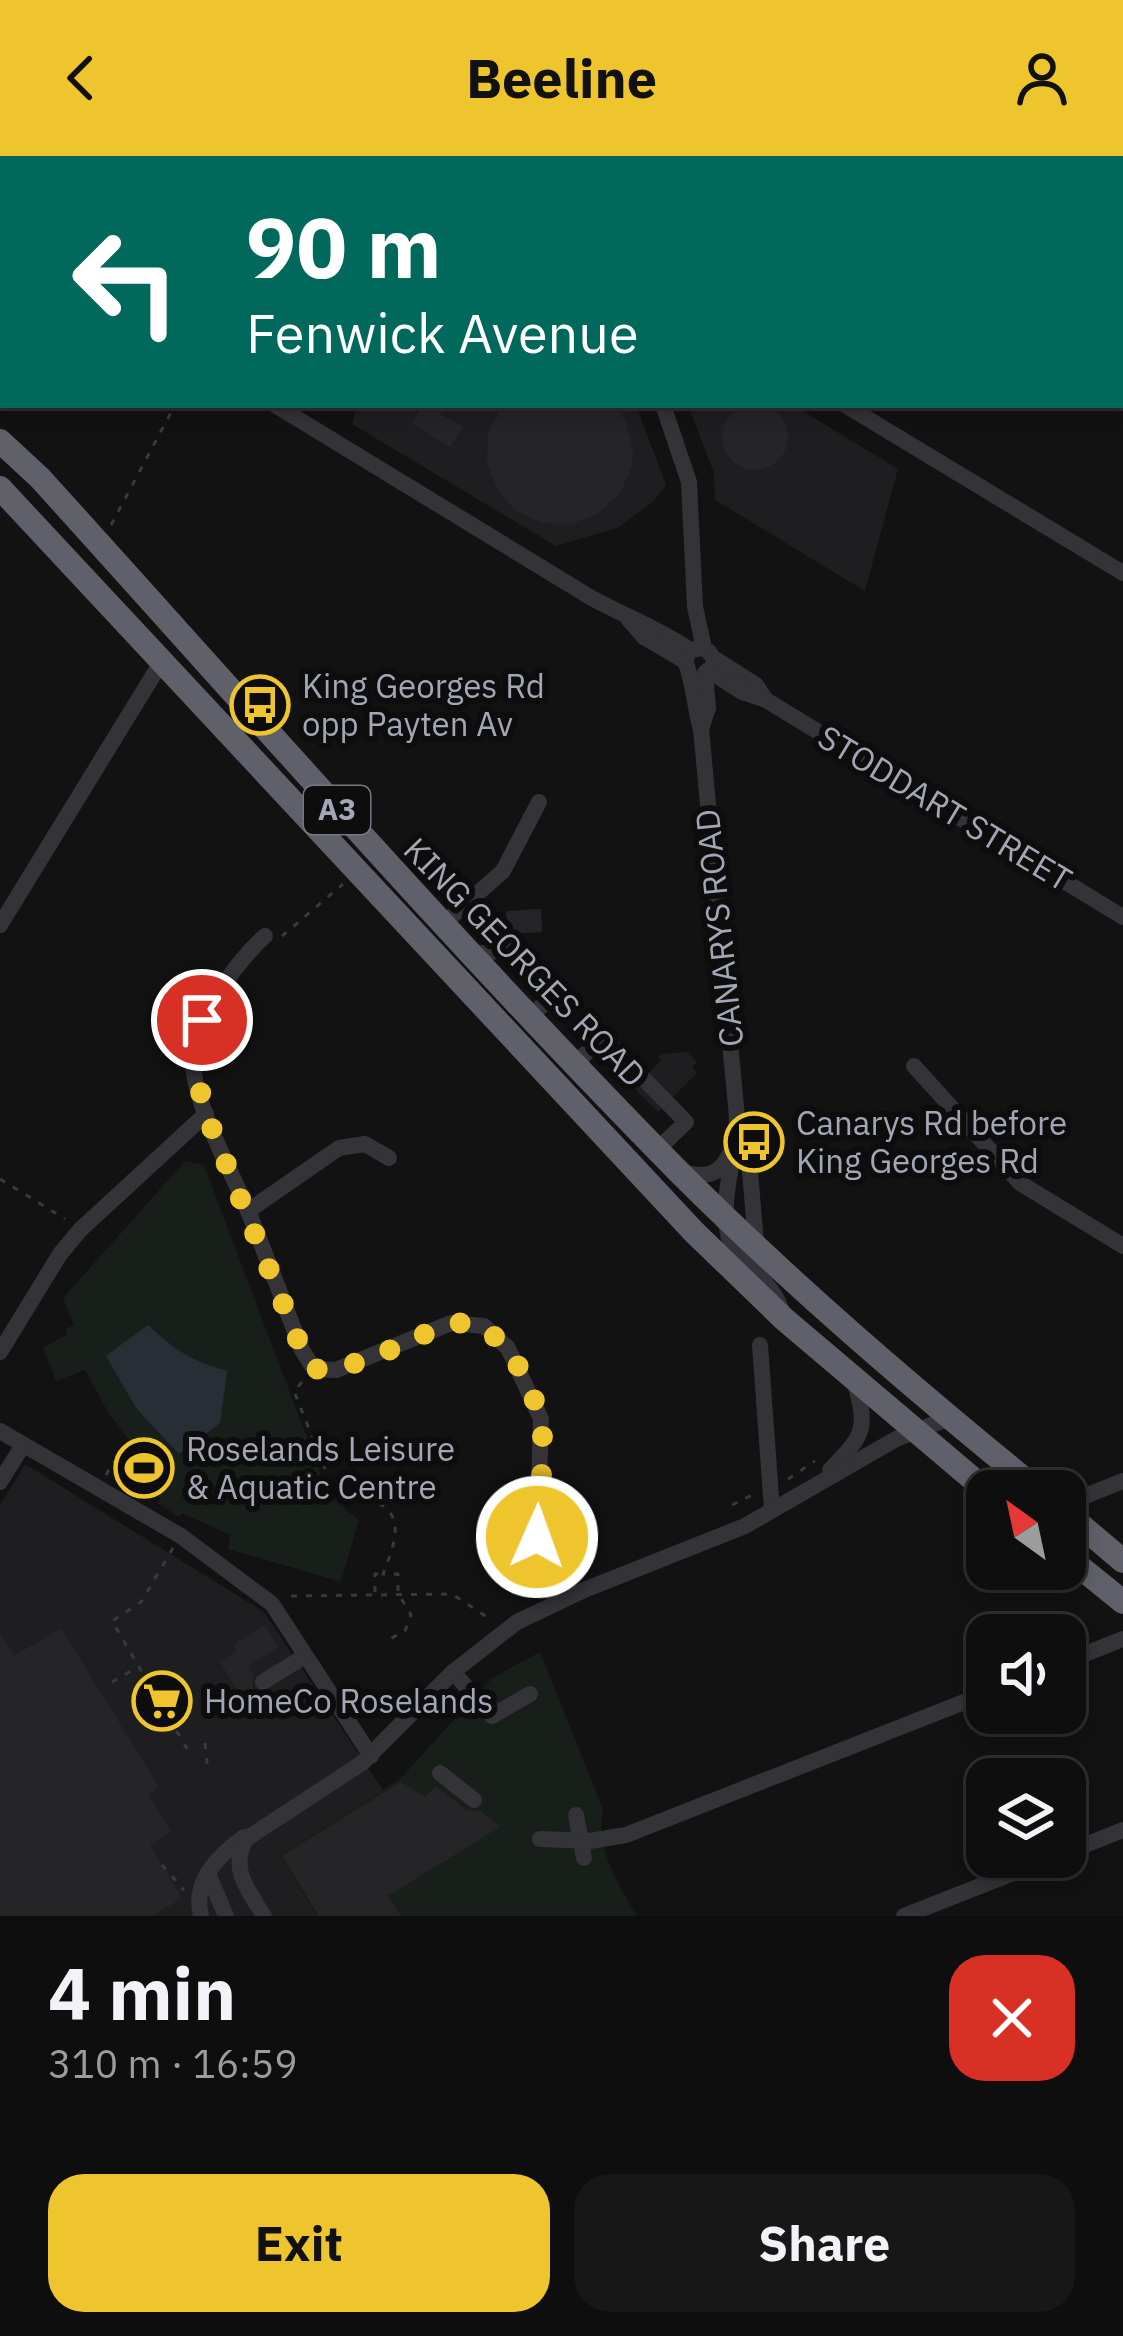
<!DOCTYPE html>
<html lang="en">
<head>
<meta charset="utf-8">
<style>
	:root { --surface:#0e0e0e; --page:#171717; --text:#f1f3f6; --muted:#9b9c9e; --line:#2e2e2e; --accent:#efc52e }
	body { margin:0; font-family:"IBM Plex Sans",sans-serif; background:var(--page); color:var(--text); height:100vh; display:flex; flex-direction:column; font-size:45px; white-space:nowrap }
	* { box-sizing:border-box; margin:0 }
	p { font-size:39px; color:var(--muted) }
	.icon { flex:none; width:66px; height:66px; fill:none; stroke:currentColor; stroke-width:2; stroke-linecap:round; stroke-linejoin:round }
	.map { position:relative; height:1760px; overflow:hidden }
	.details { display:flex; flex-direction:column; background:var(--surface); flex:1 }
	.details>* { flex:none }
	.hud { position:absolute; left:0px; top:0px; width:1125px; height:252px; box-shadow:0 6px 18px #0003,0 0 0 3px var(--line); background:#00695c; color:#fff; overflow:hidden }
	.needle { width:78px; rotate:327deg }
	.controls { position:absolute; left:966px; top:1314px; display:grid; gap:24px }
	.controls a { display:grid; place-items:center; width:120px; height:120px; border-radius:24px; background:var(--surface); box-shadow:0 6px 18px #0003,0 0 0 3px var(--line); font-size:60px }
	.pin { position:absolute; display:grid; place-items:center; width:102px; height:102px; color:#fff; margin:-51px; border:6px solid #fff; border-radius:50%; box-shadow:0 3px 12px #0007 }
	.me { position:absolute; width:132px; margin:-66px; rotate:2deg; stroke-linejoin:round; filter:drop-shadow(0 0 9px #0008) }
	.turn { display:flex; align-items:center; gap:42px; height:252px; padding:0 48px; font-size:54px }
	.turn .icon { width:156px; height:156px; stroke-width:2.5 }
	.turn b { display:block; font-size:84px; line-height:102px }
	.round { display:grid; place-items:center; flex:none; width:126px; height:126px; border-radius:36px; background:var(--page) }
	.head { display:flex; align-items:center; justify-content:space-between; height:204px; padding:0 48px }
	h1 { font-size:72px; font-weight:700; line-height:90px }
	.button { display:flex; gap:24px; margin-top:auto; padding:24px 48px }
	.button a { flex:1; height:138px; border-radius:36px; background:var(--accent); color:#111; font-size:48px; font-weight:700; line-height:138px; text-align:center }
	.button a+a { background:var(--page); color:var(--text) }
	header { display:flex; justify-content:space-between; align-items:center; height:156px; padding:0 48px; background:var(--accent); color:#111; font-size:54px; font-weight:700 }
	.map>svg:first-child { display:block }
</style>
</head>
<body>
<header><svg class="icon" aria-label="back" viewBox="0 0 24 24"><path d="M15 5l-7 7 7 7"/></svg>Beeline<svg class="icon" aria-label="person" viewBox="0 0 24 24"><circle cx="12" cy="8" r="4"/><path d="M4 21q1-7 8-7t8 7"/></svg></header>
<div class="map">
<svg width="1123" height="1760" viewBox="0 0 1123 1760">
	<rect width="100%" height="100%" fill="#121213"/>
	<g fill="#1e1e20">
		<path d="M 357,249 L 636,249 L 666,329 L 654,345 L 617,372 L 556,390 L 352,268 Z"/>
		<path d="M 688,249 L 793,249 L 898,313 L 865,435 L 715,344 L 714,317 Z"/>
		<path d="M 687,896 L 697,906 L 692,911 L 697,917 L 658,956 L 634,932 L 661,905 L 658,901 L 661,898 Z"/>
		<path d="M 25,1308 L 264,1456 L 383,1634 L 280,1699 L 317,1760 L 0,1760 L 0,1349 Z"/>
	</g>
	<g fill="#181e19">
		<path d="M 185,1005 L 204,1009 L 329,1340 L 359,1364 L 341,1426 L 228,1393 L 230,1379 L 182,1357 L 179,1361 L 158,1347 L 160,1343 L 120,1308 L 136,1293 L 109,1258 L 85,1214 L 56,1225 L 43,1192 L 67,1178 L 66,1173 L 74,1169 L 63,1142 Z"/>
		<path d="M 540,1496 L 603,1653 C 595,1692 618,1727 637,1760 L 317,1760 L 279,1699 L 400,1623 L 492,1522 Z"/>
	</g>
	<path fill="#282e36" d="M 148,1169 C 173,1193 194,1206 227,1215 L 220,1267 L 179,1298 L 136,1252 L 106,1200 Z"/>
	<g fill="#252527">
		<circle cx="755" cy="281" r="33"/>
		<path d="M 423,249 L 445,249 L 440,258 L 463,271 L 450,291 L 412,267 Z"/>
		<path d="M 503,249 L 616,249 L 626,265 L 633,295 L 632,310 L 620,337 L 599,357 L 572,368 L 543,367 L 516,355 L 497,334 L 487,306 L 488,277 Z"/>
		<path d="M 541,753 L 542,776 L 507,778 L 506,755 Z"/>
		<path d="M 265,1469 L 279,1491 L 248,1510 L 253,1518 L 252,1532 L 265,1538 L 272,1549 L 253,1560 L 220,1506 L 237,1495 L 233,1489 Z"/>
		<path d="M 61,1472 L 159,1631 L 148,1638 L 171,1676 L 150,1689 L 182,1742 L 153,1760 L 0,1760 L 0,1478 L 14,1500 Z"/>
		<path d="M 401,1626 L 425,1641 L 436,1630 L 466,1654 L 481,1655 L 500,1671 L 388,1740 L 401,1760 L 319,1760 L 282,1700 Z"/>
	</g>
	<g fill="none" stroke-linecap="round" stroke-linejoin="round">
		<g stroke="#393a3f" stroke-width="3" stroke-dasharray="6 9" stroke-linecap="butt">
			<path d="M 111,369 L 175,249"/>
			<path d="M 282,780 L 343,728"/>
			<path d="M 0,1023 L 65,1063"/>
			<path d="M 302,1226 L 294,1235 L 332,1331 C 394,1348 409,1355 383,1418 L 398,1418 L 398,1437 L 411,1459 L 405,1475 L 386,1485"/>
			<path d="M 106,1319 L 114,1305"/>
			<path d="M 788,1323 L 815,1305"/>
			<path d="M 732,1349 L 752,1339"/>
			<path d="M 173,1392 L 141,1446 L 112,1465 L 189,1596"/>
			<path d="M 375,1436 L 375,1418 L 381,1418"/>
			<path d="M 291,1440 L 452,1438 L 490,1463"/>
			<path d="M 112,1526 L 136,1512"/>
			<path d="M 205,1587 L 208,1616"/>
			<path d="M 162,1709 L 184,1734"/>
		</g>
		<g stroke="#333338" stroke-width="16">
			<path d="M 431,0 L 436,3"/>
			<path d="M 579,0 L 579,3"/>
			<path d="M 972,0 L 977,3"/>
			<path d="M 204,3 L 205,0"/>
			<path d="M 0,79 L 3,80"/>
			<path d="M 1122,96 L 1123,96"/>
			<path d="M 275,249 L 590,441 C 624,460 658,472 690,494"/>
			<path d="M 663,249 L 689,326 L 695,451 L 704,492 L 710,497"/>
			<path d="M 845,249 L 1123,417"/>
			<path d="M 629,464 L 644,481 L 685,505"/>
			<path d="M 704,492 L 690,494 L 685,505 C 694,526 694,550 701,573 L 734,929 C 735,942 737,955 737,968 C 735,1004 719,1046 729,1082 C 737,1111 773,1120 783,1159"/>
			<path d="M 712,501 L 756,529 L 766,544"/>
			<path d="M 708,514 L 742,536 L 766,544 L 1123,761"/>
			<path d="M 701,573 L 708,552 L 705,517"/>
			<path d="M 0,769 L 162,505"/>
			<path d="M 442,769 L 503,715 L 539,646"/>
			<path d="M 265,780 C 243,799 197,859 193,888 C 186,937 229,1009 248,1055 C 267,1101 284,1148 302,1194 L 314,1213 L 336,1214 L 451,1167 L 484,1170 L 508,1192 L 541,1263 L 537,1391 L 557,1445"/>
			<path d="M 471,799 L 515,792 L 557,835 L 531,860"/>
			<path d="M 576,907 L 603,881 L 686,966 L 658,993"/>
			<path d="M 914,910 L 1020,1027 L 1123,1090"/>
			<path d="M 737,971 L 748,992 L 756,1087"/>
			<path d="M 681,1016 C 703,1021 718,1022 729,999"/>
			<path d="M 248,1055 L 339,992 L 365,988 L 389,1002"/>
			<path d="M 760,1189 L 772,1354"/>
			<path d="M 0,1196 L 60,1098 L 81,1073 L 206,958"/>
			<path d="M 0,1275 L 181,1380 L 272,1448 L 371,1600"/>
			<path d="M 830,1314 C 865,1278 868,1273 854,1224"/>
			<path d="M 0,1326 L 23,1289"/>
			<path d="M 1065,1348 L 1123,1325"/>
			<path d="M 1065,1506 L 1123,1483"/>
			<path d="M 453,1516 L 492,1560 L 530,1538"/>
			<path d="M 263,1526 L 305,1500"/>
			<path d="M 440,1617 L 474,1644"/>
			<path d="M 576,1659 L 584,1702"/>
			<path d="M 540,1683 L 590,1685 L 626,1679 L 987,1537"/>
			<path d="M 1065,1697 L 1123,1674"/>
			<path d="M 208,1718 L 226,1760"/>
			<path d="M 201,1760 C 192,1725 218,1700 244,1681"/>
			<path d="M 264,1760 C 248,1734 229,1712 246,1683 L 362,1607 L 453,1516 L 517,1466 L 584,1434 L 745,1370 L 896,1283 L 949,1262"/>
			<path d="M 904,1760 L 1054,1701"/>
		</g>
		<g stroke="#5f6069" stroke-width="24">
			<path d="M 0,285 L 40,322 C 251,555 458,792 679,1016 C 792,1129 915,1234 1039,1335"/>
			<path d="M 0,332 L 694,1076 L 784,1163 L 987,1335"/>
			<path d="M 1065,1356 L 1123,1405"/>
			<path d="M 1065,1399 L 1123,1446"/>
		</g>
	</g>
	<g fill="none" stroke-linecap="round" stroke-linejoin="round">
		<path stroke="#efc52e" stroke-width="21" stroke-dasharray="0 37.8" d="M 202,864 L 193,884 L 193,906 L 206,958 L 302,1194 L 314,1213 C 359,1215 403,1185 445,1170 C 495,1152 528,1220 540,1261 C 547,1285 538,1352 537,1381"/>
	</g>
	<defs>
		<g id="bus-ring" transform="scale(3)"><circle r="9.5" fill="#0d0d0e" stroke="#efc52e" stroke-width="1.5"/><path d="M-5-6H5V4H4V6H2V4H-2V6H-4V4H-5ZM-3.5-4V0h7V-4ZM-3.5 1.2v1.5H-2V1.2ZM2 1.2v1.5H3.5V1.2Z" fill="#efc52e"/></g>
		<g id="stadium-ring" transform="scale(3)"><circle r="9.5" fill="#0d0d0e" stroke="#efc52e" stroke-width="1.5"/><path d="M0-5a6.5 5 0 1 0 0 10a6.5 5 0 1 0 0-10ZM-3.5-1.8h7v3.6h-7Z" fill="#efc52e"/></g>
		<g id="supermarket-ring" transform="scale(3)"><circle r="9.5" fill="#0d0d0e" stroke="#efc52e" stroke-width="1.5"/><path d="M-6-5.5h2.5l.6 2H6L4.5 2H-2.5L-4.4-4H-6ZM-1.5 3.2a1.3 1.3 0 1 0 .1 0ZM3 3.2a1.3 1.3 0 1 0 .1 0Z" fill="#efc52e"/></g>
	</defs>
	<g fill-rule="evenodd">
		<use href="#bus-ring" x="260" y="549"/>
		<use href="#bus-ring" x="754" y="986"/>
		<use href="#stadium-ring" x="144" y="1312"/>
		<use href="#supermarket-ring" x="162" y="1545"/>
	</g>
	<g text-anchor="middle" stroke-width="12" stroke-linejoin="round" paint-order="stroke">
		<rect fill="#0d0d0e" stroke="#767882" stroke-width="3" x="304" y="630" width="66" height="48" rx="9"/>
		<g font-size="30" font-weight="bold" fill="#a3a6b4">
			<text x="337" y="664">A3</text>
		</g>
		<g font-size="33" fill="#a3a6b4" stroke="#0d0d0e" text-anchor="start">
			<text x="302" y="542">King Georges Rd<tspan x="302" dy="38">opp Payten Av</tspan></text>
			<text x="796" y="979">Canarys Rd before<tspan x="796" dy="38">King Georges Rd</tspan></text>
			<text x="186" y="1305">Roselands Leisure<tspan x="186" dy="38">&amp; Aquatic Centre</tspan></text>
			<text x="204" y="1557">HomeCo Roselands</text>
		</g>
		<g font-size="33" fill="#a3a6b4" stroke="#0d0d0e">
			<text transform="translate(945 652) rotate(31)" y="12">STODDART STREET</text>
			<text transform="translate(719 772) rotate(-96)" y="12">CANARYS ROAD</text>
			<text transform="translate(525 806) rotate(46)" y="12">KING GEORGES ROAD</text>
		</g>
	</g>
</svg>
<div class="controls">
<a><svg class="needle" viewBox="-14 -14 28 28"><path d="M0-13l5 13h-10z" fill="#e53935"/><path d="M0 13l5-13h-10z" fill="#9b9c9e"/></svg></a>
<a><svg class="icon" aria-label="sound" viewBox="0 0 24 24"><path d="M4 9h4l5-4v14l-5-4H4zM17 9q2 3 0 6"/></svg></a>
<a><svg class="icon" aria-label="layers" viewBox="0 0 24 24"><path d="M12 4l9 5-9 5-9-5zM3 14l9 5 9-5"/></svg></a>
</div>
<div class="pin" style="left:202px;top:864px;background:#d93025"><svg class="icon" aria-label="arrive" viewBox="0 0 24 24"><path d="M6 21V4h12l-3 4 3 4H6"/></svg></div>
<svg class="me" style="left:537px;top:1381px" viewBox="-20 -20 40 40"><circle r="17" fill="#efc52e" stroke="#fff" stroke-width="3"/><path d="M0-11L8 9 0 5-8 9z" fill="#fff"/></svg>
<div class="hud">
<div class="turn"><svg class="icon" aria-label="left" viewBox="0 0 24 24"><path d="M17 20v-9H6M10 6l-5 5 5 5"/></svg><div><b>90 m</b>Fenwick Avenue</div></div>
</div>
</div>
<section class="details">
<div class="head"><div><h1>4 min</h1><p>310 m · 16:59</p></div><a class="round" style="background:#d93025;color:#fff"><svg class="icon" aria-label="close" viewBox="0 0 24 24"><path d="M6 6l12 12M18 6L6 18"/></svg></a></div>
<div class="button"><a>Exit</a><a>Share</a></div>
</section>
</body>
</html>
